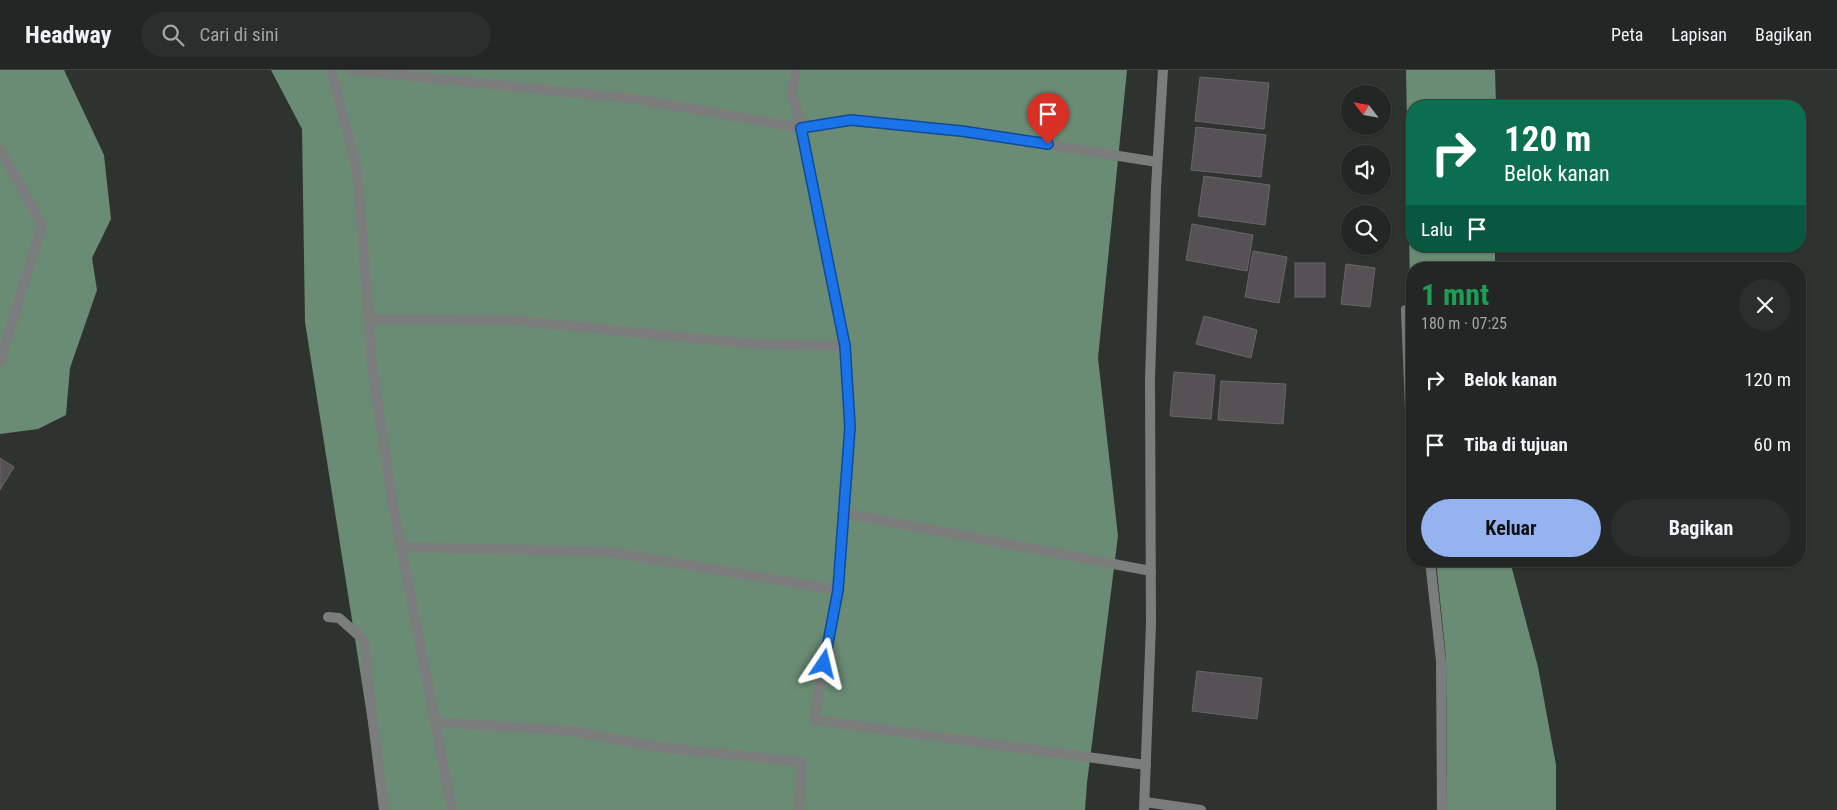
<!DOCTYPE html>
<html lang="id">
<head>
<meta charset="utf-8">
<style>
	:root { --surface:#232624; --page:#2b2e2c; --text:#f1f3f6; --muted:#a3a5a6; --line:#404341; --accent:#95b2f1 }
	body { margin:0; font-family:"Roboto Condensed",sans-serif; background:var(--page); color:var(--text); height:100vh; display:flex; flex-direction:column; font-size:19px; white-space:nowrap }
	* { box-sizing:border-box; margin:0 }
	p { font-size:16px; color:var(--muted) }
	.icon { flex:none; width:28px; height:28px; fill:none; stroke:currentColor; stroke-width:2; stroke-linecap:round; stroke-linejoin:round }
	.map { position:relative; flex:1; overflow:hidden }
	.panel { position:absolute; left:1406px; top:192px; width:400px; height:305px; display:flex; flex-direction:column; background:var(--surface); border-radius:20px; box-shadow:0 1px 4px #0004,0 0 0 1px var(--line) }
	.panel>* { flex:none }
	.top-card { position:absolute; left:1406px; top:30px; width:400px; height:152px; border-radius:20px; box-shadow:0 1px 4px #0004,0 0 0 1px var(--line); background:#0b6e4f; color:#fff; overflow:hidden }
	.needle { width:32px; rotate:301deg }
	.buttons { position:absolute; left:1341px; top:15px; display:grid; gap:10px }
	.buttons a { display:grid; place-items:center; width:50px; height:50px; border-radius:50%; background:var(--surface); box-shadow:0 1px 4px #0004,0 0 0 1px var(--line); font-size:25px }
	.pin { position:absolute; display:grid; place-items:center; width:42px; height:42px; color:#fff; margin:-51px -21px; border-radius:50% 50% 50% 0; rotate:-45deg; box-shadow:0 0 5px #0007 }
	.pin .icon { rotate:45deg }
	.me { position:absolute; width:55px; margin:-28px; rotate:10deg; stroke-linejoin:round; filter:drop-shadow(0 0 4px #0008) }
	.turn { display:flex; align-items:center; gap:18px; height:105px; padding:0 15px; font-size:22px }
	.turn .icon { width:65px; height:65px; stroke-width:2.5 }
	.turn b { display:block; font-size:35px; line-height:42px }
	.then { display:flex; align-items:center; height:48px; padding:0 15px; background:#0003; gap:10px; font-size:19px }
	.round { display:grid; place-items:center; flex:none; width:52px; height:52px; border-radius:26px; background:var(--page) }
	.overview { display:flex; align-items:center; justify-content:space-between; height:85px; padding:0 15px }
	h1 { font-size:30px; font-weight:700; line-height:38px; color:#1e9e55 }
	.button { display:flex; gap:10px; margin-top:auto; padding:10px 15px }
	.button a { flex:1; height:58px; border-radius:30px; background:var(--accent); color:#111; font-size:20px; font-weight:700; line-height:58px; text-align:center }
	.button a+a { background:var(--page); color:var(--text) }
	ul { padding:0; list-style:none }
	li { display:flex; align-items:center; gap:15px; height:65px; padding:0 15px }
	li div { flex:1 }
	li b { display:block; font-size:19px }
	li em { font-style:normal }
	header { display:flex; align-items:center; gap:30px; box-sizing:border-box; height:70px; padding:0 25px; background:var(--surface); border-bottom:1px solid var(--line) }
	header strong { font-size:24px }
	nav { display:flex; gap:28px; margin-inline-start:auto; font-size:18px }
	.search { width:350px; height:45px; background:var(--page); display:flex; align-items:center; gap:12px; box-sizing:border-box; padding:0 18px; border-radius:28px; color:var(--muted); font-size:19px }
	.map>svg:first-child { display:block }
</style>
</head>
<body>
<header>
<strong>Headway</strong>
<div class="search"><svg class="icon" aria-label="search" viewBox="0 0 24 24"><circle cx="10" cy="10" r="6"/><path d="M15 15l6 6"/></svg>Cari di sini</div>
<nav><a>Peta</a><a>Lapisan</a><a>Bagikan</a></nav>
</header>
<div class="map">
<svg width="1837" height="740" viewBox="0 0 1837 740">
	<rect width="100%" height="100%" fill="#2f3330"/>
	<g fill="#6a8b74">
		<path d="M 0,0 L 64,0 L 104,85 L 111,149 L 92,188 L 97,220 L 70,298 L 66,345 L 38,359 L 0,364 Z"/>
		<path d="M 271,0 L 1127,0 L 1098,288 L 1118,466 L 1087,713 L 1085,740 L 382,740 L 305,252 L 302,59 Z"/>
		<path d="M 1406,0 L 1495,0 L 1496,36 L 1412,36 L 1412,176 L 1495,176 L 1495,199 L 1412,199 L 1412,216 L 1410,216 Z"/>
		<path d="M 1436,491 L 1510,491 L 1538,597 L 1556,695 L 1556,740 L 1447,740 L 1446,588 Z"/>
	</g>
	<g fill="#555154" stroke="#696568">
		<path d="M 1200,7 L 1269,13 L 1264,59 L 1195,51 Z"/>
		<path d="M 1196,57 L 1266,65 L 1261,107 L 1191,100 Z"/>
		<path d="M 1204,106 L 1270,115 L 1265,155 L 1198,146 Z"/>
		<path d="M 1192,154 L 1253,165 L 1247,201 L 1186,190 Z"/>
		<path d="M 1253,181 L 1287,187 L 1279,233 L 1245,227 Z"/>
		<rect x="1295" y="193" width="30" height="34"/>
		<path d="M 1346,194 L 1375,198 L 1370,237 L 1341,234 Z"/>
		<path d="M 1204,246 L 1257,260 L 1251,288 L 1196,274 Z"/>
		<path d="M 1174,302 L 1215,305 L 1211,349 L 1170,346 Z"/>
		<path d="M 1221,311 L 1286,314 L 1283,354 L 1218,350 Z"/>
		<path d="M 0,388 L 14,397 L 0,420 Z"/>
		<path d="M 1197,601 L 1262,608 L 1257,649 L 1192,641 Z"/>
	</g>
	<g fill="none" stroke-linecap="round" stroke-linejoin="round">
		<g stroke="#7b7d7c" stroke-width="10">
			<path d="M 331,0 L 357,99 L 369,249"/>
			<path d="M 352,0 L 635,29 L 801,58 L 792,23 L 796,0"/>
			<path d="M 0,79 L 42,155 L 0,292"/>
			<path d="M 1412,239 L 1406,240 L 1412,389"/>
			<path d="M 843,443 L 850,357 L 845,276 L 801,58 L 851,50 L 961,61 L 1157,92"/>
			<path d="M 401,477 L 609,482 L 838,520 L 843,443 L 1151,501"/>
			<path d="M 1430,491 L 1441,591 L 1442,740"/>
			<path d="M 838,520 L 814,650 L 1146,695"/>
			<path d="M 328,547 L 339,548 L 365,571 L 367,604 L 384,740"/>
			<path d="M 436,652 L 571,661 L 658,677 L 802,692 L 799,740"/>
			<path d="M 452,740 L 393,435 L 371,288 L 369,249 L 507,250 L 753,274 L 845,276"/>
		</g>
		<g stroke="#7b7d7c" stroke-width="10">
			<path d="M 1145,732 L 1201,740"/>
			<path d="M 1144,740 L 1151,554 L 1150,310 L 1156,118 L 1163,0"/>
		</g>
	</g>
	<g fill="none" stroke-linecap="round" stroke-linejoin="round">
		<g stroke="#114b97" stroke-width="12">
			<path id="route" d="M 824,594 L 838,520 L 850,357 L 845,276 L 801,58 L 851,50 L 961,61 L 1048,74"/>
		</g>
		<use href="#route" stroke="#1a73e8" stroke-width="9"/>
	</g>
</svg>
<div class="buttons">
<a><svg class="needle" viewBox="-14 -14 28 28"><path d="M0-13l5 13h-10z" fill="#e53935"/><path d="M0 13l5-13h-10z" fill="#a3a5a6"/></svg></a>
<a><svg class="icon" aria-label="sound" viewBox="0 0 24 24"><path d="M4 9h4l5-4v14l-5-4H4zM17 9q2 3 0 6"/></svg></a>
<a><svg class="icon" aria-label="search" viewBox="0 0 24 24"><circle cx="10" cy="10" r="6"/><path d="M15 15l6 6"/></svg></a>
</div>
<div class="pin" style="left:1048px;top:74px;background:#d93025"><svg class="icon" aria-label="arrive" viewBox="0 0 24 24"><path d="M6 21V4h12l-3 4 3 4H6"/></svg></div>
<svg class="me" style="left:824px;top:594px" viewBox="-20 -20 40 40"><path d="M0-17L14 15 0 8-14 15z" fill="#1a73e8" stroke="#fff" stroke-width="4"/></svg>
<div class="top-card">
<div class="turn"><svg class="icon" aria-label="right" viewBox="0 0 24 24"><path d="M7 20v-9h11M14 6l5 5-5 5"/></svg><div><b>120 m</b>Belok kanan</div></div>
<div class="then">Lalu<svg class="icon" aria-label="arrive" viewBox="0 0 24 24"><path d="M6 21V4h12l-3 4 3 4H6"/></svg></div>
</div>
<section class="panel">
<div class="overview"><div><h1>1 mnt</h1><p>180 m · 07:25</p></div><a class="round"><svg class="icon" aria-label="close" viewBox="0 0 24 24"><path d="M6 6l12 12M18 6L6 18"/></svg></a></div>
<ul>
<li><svg class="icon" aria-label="right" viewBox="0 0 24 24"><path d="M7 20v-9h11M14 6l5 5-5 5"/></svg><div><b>Belok kanan</b></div><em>120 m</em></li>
<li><svg class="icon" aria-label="arrive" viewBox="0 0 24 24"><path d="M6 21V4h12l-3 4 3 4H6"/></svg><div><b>Tiba di tujuan</b></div><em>60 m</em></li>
</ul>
<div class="button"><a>Keluar</a><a>Bagikan</a></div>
</section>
</div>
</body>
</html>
